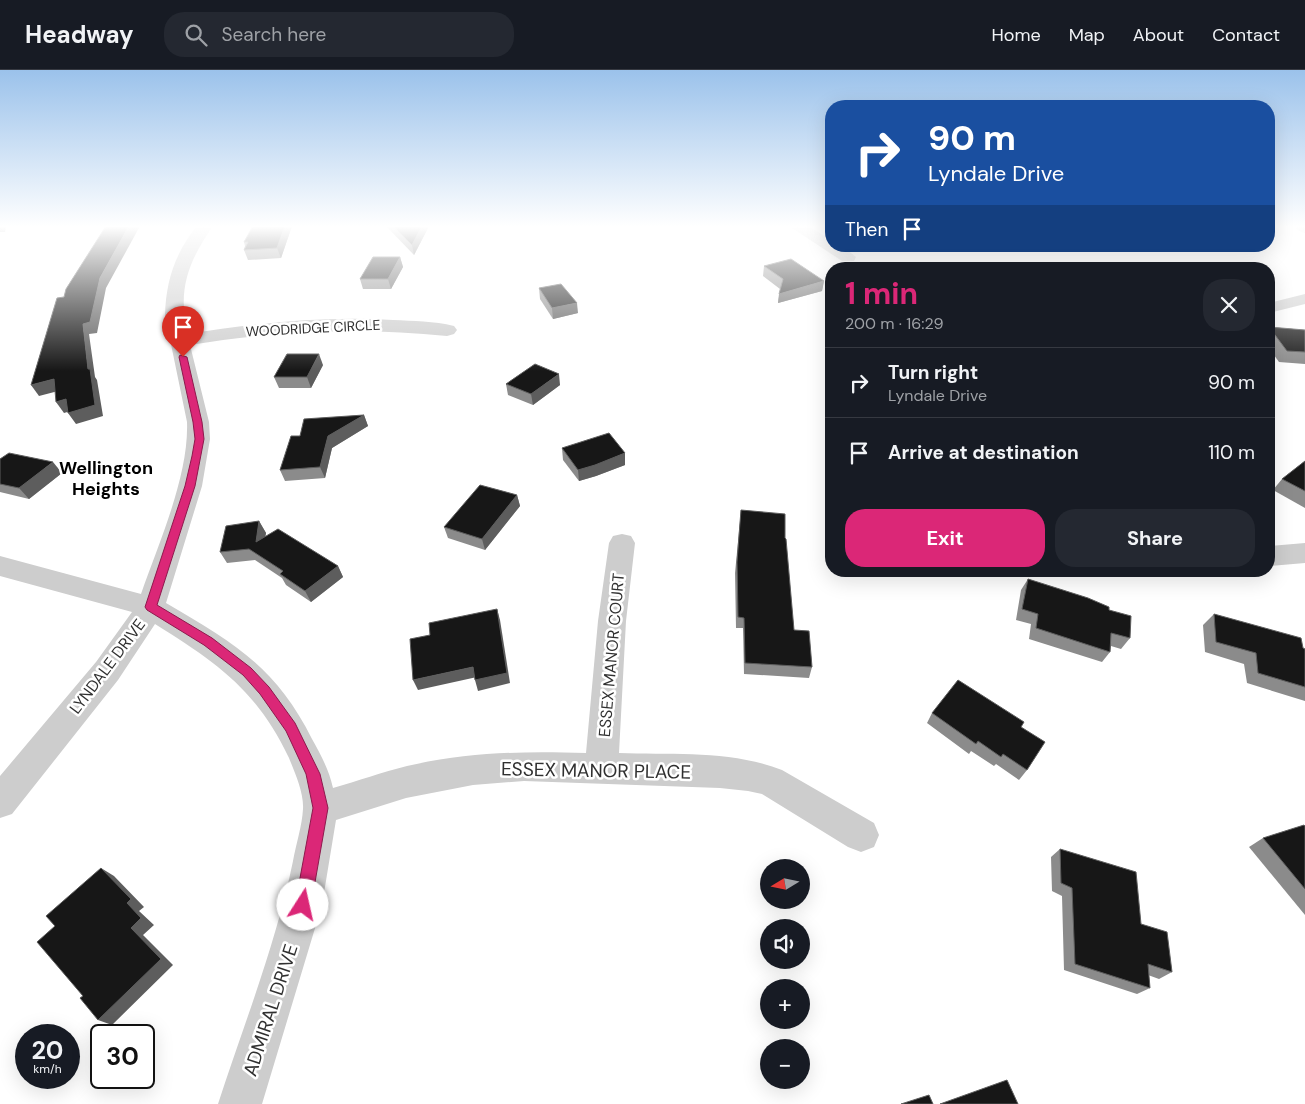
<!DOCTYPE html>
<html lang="en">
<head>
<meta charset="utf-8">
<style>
	:root { --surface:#171b24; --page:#242831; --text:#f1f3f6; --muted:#9ea1a6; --line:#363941; --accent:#db2777 }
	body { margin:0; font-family:"DM Sans",sans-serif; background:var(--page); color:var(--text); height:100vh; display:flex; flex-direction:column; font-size:19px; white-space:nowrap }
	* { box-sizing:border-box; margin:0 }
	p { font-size:16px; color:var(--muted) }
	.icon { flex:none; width:28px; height:28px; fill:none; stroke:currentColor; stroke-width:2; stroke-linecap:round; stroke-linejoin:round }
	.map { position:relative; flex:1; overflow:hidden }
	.drawer { position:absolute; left:825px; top:192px; width:450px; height:315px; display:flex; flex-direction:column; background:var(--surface); border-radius:20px; box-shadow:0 5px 20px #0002 }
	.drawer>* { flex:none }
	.banner { position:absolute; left:825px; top:30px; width:450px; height:152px; border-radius:20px; box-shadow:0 5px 20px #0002; background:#1a4fa0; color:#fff; overflow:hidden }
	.needle { width:32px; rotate:260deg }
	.buttons { position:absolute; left:760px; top:789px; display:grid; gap:10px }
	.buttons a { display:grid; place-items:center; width:50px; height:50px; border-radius:50%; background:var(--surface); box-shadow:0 5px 20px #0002; font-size:25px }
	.speed { position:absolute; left:15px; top:954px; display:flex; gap:10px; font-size:25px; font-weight:700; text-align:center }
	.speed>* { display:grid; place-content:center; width:65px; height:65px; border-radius:50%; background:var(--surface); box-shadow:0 5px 20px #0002; line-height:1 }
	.speed small { font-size:12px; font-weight:400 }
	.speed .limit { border:2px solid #111; border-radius:8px; background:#fff; color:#111 }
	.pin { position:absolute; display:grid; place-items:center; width:42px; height:42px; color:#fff; margin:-51px -21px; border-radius:50% 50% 50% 0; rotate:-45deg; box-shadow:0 0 5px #0007 }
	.pin .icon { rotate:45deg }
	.me { position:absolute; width:55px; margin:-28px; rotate:10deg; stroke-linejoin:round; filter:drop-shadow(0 0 4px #0008) }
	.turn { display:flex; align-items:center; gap:18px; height:105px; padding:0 20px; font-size:22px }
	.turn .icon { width:65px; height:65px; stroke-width:2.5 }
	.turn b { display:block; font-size:35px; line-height:42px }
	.then { display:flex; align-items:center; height:48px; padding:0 20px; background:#0003; gap:10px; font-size:19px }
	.round { display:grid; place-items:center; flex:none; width:52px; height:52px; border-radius:20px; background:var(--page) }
	.head { display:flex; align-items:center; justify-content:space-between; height:85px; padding:0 20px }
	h1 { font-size:30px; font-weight:700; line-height:38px; color:var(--accent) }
	.button { display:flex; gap:10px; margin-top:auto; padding:10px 20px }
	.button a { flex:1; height:58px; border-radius:20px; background:var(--accent); color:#fff; font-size:20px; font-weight:700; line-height:58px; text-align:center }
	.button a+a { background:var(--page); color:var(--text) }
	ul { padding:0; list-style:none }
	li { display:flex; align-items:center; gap:15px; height:70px; padding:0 20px; border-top:1px solid var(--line) }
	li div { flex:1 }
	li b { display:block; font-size:19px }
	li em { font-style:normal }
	header { display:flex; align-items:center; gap:30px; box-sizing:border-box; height:70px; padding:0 25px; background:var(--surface); border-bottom:1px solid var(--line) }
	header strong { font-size:24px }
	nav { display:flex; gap:28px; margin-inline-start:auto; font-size:18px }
	.search { width:350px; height:45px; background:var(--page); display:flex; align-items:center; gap:12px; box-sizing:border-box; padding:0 18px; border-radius:20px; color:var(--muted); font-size:19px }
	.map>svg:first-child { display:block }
</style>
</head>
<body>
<header>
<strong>Headway</strong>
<div class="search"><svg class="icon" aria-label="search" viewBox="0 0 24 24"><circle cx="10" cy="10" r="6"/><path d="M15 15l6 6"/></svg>Search here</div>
<nav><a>Home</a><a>Map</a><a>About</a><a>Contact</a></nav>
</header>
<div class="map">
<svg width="1305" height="1034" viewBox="0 0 1305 1034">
	<rect width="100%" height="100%" fill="#fff"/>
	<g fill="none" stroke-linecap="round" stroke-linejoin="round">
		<g fill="#cdcdcd" fill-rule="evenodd">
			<path d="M 197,156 L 213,156 C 188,192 177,220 188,264 C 256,253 324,246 393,250 C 413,251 434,251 454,256 L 457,260 L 454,264 L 447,266 C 361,257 276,261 190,275 L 209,352 L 210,369 L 202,416 L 166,533 C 233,572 276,597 312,669 C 321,685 329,700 333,718 C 358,711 382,702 407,696 C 468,682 523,681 586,683 L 598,551 L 609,473 L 613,466 L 622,464 L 631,466 L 635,473 L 626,551 L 619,683 C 673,685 731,680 782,700 L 874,753 L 879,765 L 874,777 L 861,782 L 848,777 L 762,724 L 748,721 L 720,718 L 524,711 L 473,715 L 406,728 L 336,750 L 322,835 L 262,1034 L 218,1034 C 244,954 276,874 293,791 C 296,774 302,756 303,739 C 304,723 295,703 289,688 C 256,619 217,593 155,554 L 118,610 L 12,744 L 0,748 L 0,706 L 96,592 L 132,542 L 0,506 L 0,486 L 141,524 C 159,472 189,406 187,352 L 165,245 C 166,211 175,183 197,156 Z"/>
			<path d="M 789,156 L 808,156 L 831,170 L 831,176 L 842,176 L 856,187 L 854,191 L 842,191 Z"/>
			<path d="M 1305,224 L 1305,234 L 1269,243 L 1269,233 Z"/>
			<path d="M 1305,473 L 1305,493 L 1269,496 L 1269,476 Z"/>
		</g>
		<path fill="#bababa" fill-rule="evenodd" d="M 1294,156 L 1305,156 L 1305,163 L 1299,161 Z"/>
	</g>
	<g fill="#8b8b8b">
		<path d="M 292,156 L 281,188 L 248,190 L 244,180 L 245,176 L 244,172 Z"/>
		<path d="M 386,156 L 427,156 L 428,158 L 414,185 Z"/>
		<path d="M 400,187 L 403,197 L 391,219 L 363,219 L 360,209 Z"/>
		<path d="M 764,196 L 824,211 L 822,221 L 778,233 L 780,219 L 763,206 Z"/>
		<path d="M 539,218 L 578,243 L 553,249 L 540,229 Z"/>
		<path d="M 1269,257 L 1305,260 L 1305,294 L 1279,292 L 1269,278 Z"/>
		<path d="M 323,295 L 311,318 L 279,318 L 274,307 Z"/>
		<path d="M 506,314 L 560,315 L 533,335 L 508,325 Z"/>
		<path d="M 364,345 L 368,356 L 332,378 L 325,408 L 285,411 L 280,400 L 300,366 Z"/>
		<path d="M 562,378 L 625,395 L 596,406 L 579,411 L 563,390 Z"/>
		<path d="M 0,389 L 62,403 L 29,429 L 0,422 Z"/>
		<path d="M 1305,391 L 1305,438 L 1273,420 L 1282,409 Z"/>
		<path d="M 517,425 L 520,436 L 485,480 L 448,468 L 444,457 Z"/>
		<path d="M 741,440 L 785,468 L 794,560 L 812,597 L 809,608 L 744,604 L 743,558 L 736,558 L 735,503 Z"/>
		<path d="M 259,451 L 266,463 L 265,467 L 338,496 L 343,507 L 311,532 L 286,515 L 282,508 L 255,490 L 227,493 L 220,482 Z"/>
		<path d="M 1028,509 L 1109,540 L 1130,568 L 1121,579 L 1111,576 L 1110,582 L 1102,592 L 1029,569 L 1031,554 L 1016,550 L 1021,520 Z"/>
		<path d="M 1214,544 L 1305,579 L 1305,631 L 1247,613 L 1244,594 L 1205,582 L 1203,555 Z"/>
		<path d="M 932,643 L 1021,657 L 1027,700 L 1019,710 L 996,694 L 994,696 L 971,681 L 969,684 L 927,653 Z"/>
		<path d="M 1305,756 L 1305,845 L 1249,777 L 1263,768 Z"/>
		<path d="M 1060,779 L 1141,854 L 1172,902 L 1159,909 L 1148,905 L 1150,918 L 1137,924 L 1064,900 L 1062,826 L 1052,821 L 1051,787 Z"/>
	</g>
	<g fill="#5d5d5d">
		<path d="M 0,156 L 6,156 L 5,162 L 0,162 Z"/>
		<path d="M 129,156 L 140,156 L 106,218 L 97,263 L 89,264 L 95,307 L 97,310 L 103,346 L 76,354 L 68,343 L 88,299 L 83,254 L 100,208 Z"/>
		<path d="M 285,156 L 292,156 L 281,188 L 277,178 Z"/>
		<path d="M 422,156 L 427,156 L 428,158 L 414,185 L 412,175 Z"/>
		<path d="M 400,187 L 403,197 L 391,219 L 388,209 Z"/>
		<path d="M 824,211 L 822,221 L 778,233 L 779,224 Z"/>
		<path d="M 577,233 L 578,243 L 553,249 L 552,238 Z"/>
		<path d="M 319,284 L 323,295 L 311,318 L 307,307 Z"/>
		<path d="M 559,304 L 560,315 L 533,335 L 531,324 Z"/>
		<path d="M 54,309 L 62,320 L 39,326 L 31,315 Z"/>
		<path d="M 66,329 L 74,340 L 64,343 L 56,332 Z"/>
		<path d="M 364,345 L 368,356 L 332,378 L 325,408 L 320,397 L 328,366 Z"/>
		<path d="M 625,383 L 625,395 L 596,406 L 579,411 L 578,400 Z"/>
		<path d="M 53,392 L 62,403 L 29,429 L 19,418 Z"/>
		<path d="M 517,425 L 520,436 L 485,480 L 482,469 Z"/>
		<path d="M 259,451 L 266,463 L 262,483 L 256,472 Z"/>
		<path d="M 338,496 L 343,507 L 311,532 L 305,521 Z"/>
		<path d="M 497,539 L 500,550 L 510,613 L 478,621 L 475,610 Z"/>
		<path d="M 473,597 L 477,607 L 418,620 L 413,610 Z"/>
		<path d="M 101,798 L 114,806 L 144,837 L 139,841 L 154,855 L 143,865 L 173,895 L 112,955 L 98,950 L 131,858 Z"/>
	</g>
	<g fill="#171717" stroke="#5d5d5d">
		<path d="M 106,156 L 129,156 L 100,208 L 90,252 L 83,254 L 88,299 L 90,299 L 95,335 L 68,343 L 66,329 L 56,332 L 54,309 L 31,315 L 57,228 L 64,227 L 66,219 Z"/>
		<path d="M 253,156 L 285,156 L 277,178 L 244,180 L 248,172 L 244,172 Z"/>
		<path d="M 393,156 L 422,156 L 412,175 Z"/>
		<path d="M 373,187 L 400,187 L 388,209 L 360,209 Z"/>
		<path d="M 791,189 L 824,211 L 779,224 L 783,209 L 764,196 Z"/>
		<path d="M 561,214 L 577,233 L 552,238 L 539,218 Z"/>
		<path d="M 1269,257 L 1305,260 L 1305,282 L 1287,281 Z"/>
		<path d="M 287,284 L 319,284 L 307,307 L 274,307 Z"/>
		<path d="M 535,294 L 559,304 L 531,324 L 506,314 Z"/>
		<path d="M 364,345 L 328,366 L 320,397 L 280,400 L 291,366 L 300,366 L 304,349 Z"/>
		<path d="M 609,363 L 625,383 L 595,395 L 578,400 L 562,378 Z"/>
		<path d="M 9,383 L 53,392 L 19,418 L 0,414 L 0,389 Z"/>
		<path d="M 1305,391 L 1305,421 L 1282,409 Z"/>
		<path d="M 480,415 L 517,425 L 482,469 L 444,457 Z"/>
		<path d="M 741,440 L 785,444 L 785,468 L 786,469 L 794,560 L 809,561 L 812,597 L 745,593 L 744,548 L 738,547 L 737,492 Z"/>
		<path d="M 259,451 L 256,472 L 278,459 L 338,496 L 305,521 L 280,504 L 283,501 L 249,479 L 220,482 L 226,456 Z"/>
		<path d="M 1028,509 L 1088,528 L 1109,537 L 1109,540 L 1131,546 L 1130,568 L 1111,563 L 1110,582 L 1036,558 L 1038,544 L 1022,539 Z"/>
		<path d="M 497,539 L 507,603 L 475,610 L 473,597 L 413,610 L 410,569 L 430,565 L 429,553 Z"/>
		<path d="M 1214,544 L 1301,568 L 1303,578 L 1305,579 L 1305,617 L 1258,603 L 1256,583 L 1216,572 Z"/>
		<path d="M 958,610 L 1024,652 L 1021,657 L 1045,672 L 1027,700 L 1003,684 L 1001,687 L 978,671 L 976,674 L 932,643 Z"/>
		<path d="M 1304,755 L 1305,756 L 1305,819 L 1263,768 Z"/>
		<path d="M 1060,779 L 1136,802 L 1141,854 L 1167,862 L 1172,902 L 1148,894 L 1150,918 L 1075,894 L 1072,818 L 1061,813 Z"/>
		<path d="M 101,798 L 131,829 L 127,833 L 141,848 L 131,858 L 161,889 L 98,950 L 80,928 L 83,926 L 37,872 L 55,856 L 46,846 Z"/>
		<path d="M 1007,1010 L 1018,1034 L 940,1034 Z"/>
		<path d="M 929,1025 L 933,1034 L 901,1034 Z"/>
	</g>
	<linearGradient id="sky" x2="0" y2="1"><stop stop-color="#9bc2eb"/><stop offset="0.52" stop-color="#fff"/><stop offset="1" stop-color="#fff" stop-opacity="0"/></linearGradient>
	<rect width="1305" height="301" fill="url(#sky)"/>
	<path fill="#db2777" stroke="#8e194d" d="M 180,285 L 187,287 L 202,352 L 204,369 L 195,416 L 157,535 L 212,568 L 251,598 L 269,617 L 295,653 L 320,704 L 328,738 L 311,835 L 308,841 L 303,843 L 297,841 L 295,835 L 313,738 L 306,704 L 286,661 L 260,624 L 243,605 L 204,575 L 147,540 L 145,537 L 185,416 L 192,386 L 195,369 L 193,352 L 179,287 Z"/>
	<g text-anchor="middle" stroke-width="5" stroke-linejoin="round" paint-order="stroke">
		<g font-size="14" fill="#303030" stroke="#fff">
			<text transform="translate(313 258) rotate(-3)" y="5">WOODRIDGE CIRCLE</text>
		</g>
		<g font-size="16" fill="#303030" stroke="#fff">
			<text transform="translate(611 585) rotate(-85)" y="6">ESSEX MANOR COURT</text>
			<text transform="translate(107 596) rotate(-53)" y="6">LYNDALE DRIVE</text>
		</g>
		<g font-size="18" font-weight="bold" fill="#000" stroke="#fff">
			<text x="106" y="404">Wellington<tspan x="106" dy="21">Heights</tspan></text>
		</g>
		<g font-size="19" fill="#303030" stroke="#fff">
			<text transform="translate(596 700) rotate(1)" y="7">ESSEX MANOR PLACE</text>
			<text transform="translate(270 940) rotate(-72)" y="7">ADMIRAL DRIVE</text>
		</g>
	</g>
</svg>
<div class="buttons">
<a><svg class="needle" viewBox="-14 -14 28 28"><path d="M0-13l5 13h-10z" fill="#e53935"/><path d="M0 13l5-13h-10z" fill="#9ea1a6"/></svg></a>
<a><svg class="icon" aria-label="sound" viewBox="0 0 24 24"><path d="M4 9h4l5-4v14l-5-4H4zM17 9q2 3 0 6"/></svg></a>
<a>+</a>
<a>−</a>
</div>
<div class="speed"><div>20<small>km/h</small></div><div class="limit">30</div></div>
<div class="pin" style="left:183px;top:287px;background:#d93025"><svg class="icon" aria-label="arrive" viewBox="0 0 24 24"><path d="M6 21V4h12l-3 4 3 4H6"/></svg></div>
<svg class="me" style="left:303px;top:835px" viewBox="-20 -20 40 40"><circle r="19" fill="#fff"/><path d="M0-13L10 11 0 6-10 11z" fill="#db2777"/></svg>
<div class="banner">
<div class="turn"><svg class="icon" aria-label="right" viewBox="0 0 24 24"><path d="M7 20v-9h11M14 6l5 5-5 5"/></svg><div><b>90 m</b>Lyndale Drive</div></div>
<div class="then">Then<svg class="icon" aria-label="arrive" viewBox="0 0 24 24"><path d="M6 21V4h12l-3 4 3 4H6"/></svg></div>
</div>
<section class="drawer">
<div class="head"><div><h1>1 min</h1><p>200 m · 16:29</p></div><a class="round"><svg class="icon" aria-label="close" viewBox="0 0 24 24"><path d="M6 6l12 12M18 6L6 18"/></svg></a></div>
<ul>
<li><svg class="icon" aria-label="right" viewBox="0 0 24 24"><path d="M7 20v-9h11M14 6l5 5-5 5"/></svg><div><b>Turn right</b><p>Lyndale Drive</p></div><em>90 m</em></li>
<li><svg class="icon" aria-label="arrive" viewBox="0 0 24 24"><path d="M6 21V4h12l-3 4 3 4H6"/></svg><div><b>Arrive at destination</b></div><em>110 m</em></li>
</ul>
<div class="button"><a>Exit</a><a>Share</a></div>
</section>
</div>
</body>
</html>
